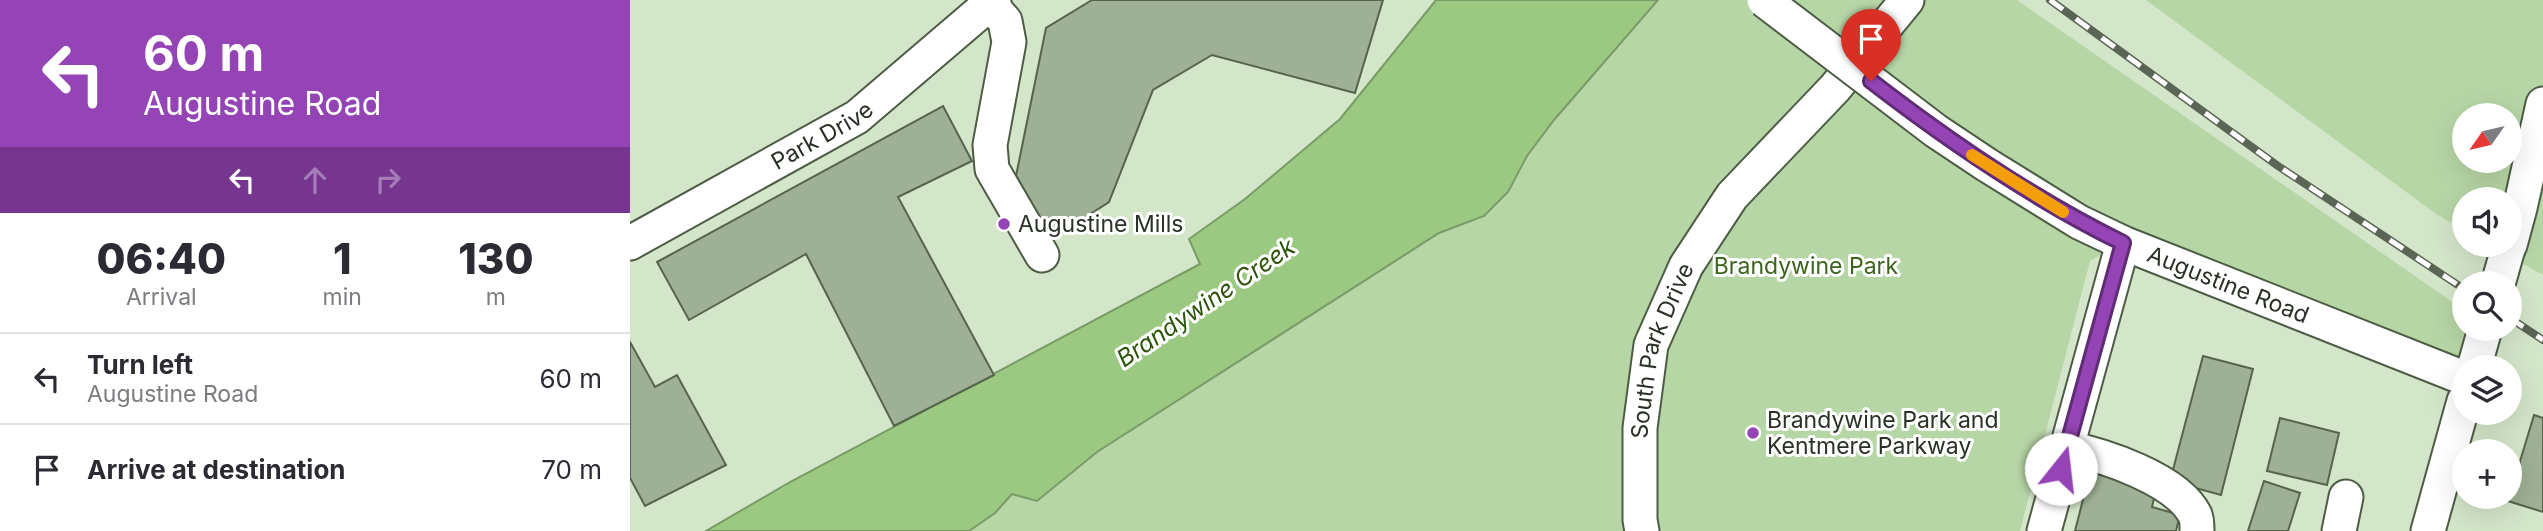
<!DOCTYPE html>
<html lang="en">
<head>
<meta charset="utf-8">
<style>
	:root { --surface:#fff; --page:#f2f2f3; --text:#2b2b33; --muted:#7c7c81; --line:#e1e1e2 }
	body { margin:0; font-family:Inter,sans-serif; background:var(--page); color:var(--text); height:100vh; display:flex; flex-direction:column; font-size:26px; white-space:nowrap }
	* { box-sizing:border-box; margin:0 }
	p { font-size:23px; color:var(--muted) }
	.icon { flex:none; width:38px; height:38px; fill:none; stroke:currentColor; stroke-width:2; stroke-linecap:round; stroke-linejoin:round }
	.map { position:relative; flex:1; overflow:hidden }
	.sheet { display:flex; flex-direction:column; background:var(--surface); width:630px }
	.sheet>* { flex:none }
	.banner { background:#9444b4; color:#fff; overflow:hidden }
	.needle { width:46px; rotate:236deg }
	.fabs { position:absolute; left:1822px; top:103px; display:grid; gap:14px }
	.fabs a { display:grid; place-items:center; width:70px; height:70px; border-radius:50%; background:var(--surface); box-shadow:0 7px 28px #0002; font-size:35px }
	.pin { position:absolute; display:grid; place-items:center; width:60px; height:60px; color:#fff; margin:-72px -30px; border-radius:50% 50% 50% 0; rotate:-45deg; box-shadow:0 0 7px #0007 }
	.pin .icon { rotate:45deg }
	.me { position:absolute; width:77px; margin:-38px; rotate:16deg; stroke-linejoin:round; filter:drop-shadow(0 0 5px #0008) }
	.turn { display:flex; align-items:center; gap:24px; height:147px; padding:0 28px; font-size:32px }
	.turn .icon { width:91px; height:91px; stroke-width:2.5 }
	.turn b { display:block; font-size:49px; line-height:60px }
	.lanes { display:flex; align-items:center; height:66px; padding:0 28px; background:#0003; justify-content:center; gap:35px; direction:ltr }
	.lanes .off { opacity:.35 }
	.eta { display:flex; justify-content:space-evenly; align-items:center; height:119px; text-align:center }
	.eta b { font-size:42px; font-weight:800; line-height:49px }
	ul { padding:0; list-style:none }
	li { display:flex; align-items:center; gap:21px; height:91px; padding:0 28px; border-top:2px solid var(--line) }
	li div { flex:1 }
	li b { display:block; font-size:26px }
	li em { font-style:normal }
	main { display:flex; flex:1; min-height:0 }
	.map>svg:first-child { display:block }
</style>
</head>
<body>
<main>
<section class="sheet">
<div class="banner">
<div class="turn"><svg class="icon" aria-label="left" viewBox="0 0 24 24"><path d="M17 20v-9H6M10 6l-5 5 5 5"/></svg><div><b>60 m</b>Augustine Road</div></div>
<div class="lanes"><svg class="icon" aria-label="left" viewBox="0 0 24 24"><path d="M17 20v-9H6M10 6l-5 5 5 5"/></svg><svg class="icon off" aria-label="ahead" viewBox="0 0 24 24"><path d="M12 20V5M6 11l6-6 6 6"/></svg><svg class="icon off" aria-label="right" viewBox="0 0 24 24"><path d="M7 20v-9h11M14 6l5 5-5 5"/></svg></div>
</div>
<div class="eta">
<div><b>06:40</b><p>Arrival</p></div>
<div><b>1</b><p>min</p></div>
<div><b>130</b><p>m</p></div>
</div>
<ul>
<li><svg class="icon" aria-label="left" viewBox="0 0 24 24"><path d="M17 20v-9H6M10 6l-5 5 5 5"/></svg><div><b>Turn left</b><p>Augustine Road</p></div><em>60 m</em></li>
<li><svg class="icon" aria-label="arrive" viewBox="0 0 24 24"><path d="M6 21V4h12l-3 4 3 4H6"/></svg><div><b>Arrive at destination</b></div><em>70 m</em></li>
</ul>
</section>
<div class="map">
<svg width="1913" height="531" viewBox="0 0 1913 531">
	<rect width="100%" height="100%" fill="#d4e6ca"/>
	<g fill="#b7d6a6" fill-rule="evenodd">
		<path d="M 1028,0 L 1387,0 L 1834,310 L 1834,329 L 1855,329 L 1844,367 L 1493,243 L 1460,261 L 1390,531 L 339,531 L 365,513 L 382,494 L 407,500 L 467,452 L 809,233 L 854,216 L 878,192 L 897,156 L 924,120 Z"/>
		<path d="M 1516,0 L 1913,0 L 1913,275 L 1860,245 L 1880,245 L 1880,200 L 1834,200 L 1834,230 L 1806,214 ZM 1834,116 L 1880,116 L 1880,161 L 1834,161 Z"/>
	</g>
	<path fill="#9bc982" stroke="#799b67" stroke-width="2" d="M 806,0 L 1028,0 L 924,120 L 897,156 L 878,192 L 854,216 L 809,233 L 467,452 L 407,501 L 382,494 L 365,513 L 339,531 L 76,531 L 160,482 L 570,264 L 559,239 L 615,199 L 710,119 Z"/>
	<g fill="#9eb095" stroke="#55654d" stroke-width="2">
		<path d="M 462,0 L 753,0 L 725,93 L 582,55 L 523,90 L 479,202 L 421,239 L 386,176 L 416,28 Z"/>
		<path d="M 313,106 L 342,161 L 268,197 L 364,375 L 264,426 L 176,254 L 59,320 L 27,262 Z"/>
		<path d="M 0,342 L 25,387 L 47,375 L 96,465 L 15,506 L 0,478 Z"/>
		<path d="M 1573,356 L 1623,369 L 1591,495 L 1540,481 Z"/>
		<path d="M 1904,415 L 1913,418 L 1913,512 L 1878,501 Z"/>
		<path d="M 1650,418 L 1709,433 L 1697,485 L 1637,471 Z"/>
		<path d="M 1460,472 L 1526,490 L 1522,507 L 1550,515 L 1546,531 L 1445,531 Z"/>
		<path d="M 1634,481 L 1670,493 L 1658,531 L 1618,531 Z"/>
	</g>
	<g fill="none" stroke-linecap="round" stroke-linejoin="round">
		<g stroke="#4d5d45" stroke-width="37">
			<g id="minor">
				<path d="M 360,4 L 375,21 L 379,42 L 360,145 L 362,169 L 412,255"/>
				<path id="s1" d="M 1357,165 L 1449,222 L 1493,243 L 1834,378"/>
				<path id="s2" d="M 0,243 L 227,117 L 364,0"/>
				<path d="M 1880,245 L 1890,208 L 1913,104"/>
				<path d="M 1868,284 L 1879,245"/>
				<path d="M 1844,368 L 1855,329"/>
				<path d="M 1437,448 C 1473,455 1547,479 1565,515 C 1567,519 1567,526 1567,531"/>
				<path id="s3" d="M 1012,531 L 1010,520 L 1010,428 L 1021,345 L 1056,266 L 1102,196 L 1205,88 L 1277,0"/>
				<path d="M 1414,531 L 1493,243"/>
				<path d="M 1709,531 L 1716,497"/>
				<path d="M 1798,531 L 1834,401"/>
			</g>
		</g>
		<use href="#minor" stroke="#fff" stroke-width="33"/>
		<g stroke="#5b6556" stroke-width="8">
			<g id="rail">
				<path d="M 1420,0 L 1648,166 L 1834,289"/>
				<path d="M 1880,318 L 1913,340"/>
			</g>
		</g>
		<use href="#rail" stroke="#fff" stroke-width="5" stroke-dasharray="16" stroke-linecap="butt"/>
		<g stroke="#4d5d45" stroke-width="37" stroke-linecap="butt">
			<path id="minor-bridge" d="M 1134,0 L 1306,131 L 1357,165"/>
		</g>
		<use href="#minor-bridge" stroke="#fff" stroke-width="33"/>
	</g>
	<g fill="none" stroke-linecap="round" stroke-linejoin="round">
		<g stroke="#602c75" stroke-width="18">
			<path id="route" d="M 1241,81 C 1320,142 1403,199 1493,243 L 1431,469"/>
		</g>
		<use href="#route" stroke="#9444b4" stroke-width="12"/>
		<path stroke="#f59e0b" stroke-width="12" d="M 1342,155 L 1433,212"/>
	</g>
	<g fill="#9444b4" stroke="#fff" stroke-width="2.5">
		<circle cx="374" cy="224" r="7"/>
		<circle cx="1123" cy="433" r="7"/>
	</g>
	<g text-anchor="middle" stroke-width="6" stroke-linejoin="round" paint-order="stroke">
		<g font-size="23" fill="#2a3127" stroke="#fff">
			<text dy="8" stroke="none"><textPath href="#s2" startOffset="220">Park Drive</textPath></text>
			<text dy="8" stroke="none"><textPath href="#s1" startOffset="270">Augustine Road</textPath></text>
			<text dy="8" stroke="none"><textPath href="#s3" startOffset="184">South Park Drive</textPath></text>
		</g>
		<g font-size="23" fill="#2a3127" stroke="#fff" text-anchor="start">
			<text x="388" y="232">Augustine Mills</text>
			<text x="1137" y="428">Brandywine Park and<tspan x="1137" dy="26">Kentmere Parkway</tspan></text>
		</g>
		<g font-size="23" fill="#3b641d" stroke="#fff">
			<text x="1176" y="274">Brandywine Park</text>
		</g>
		<g font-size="24" font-style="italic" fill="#2c550a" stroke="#fff">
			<text transform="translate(576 303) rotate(-34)" y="8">Brandywine Creek</text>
		</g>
	</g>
</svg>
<div class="fabs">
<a><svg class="needle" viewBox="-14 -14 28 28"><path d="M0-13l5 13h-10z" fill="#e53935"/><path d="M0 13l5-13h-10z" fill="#7c7c81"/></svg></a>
<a><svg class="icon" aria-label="sound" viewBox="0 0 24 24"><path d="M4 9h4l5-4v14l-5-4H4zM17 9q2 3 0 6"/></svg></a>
<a><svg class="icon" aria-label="search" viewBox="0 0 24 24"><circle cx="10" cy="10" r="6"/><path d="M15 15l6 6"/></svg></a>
<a><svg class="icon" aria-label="layers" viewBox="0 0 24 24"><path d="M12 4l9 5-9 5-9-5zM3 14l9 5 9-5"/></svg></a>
<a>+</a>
</div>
<div class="pin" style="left:1241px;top:81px;background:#d93025"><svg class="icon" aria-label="arrive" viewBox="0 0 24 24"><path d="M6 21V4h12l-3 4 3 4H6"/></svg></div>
<svg class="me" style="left:1431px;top:469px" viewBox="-20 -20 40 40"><circle r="19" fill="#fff"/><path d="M0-13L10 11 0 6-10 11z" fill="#9444b4"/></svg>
</div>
</main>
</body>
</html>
